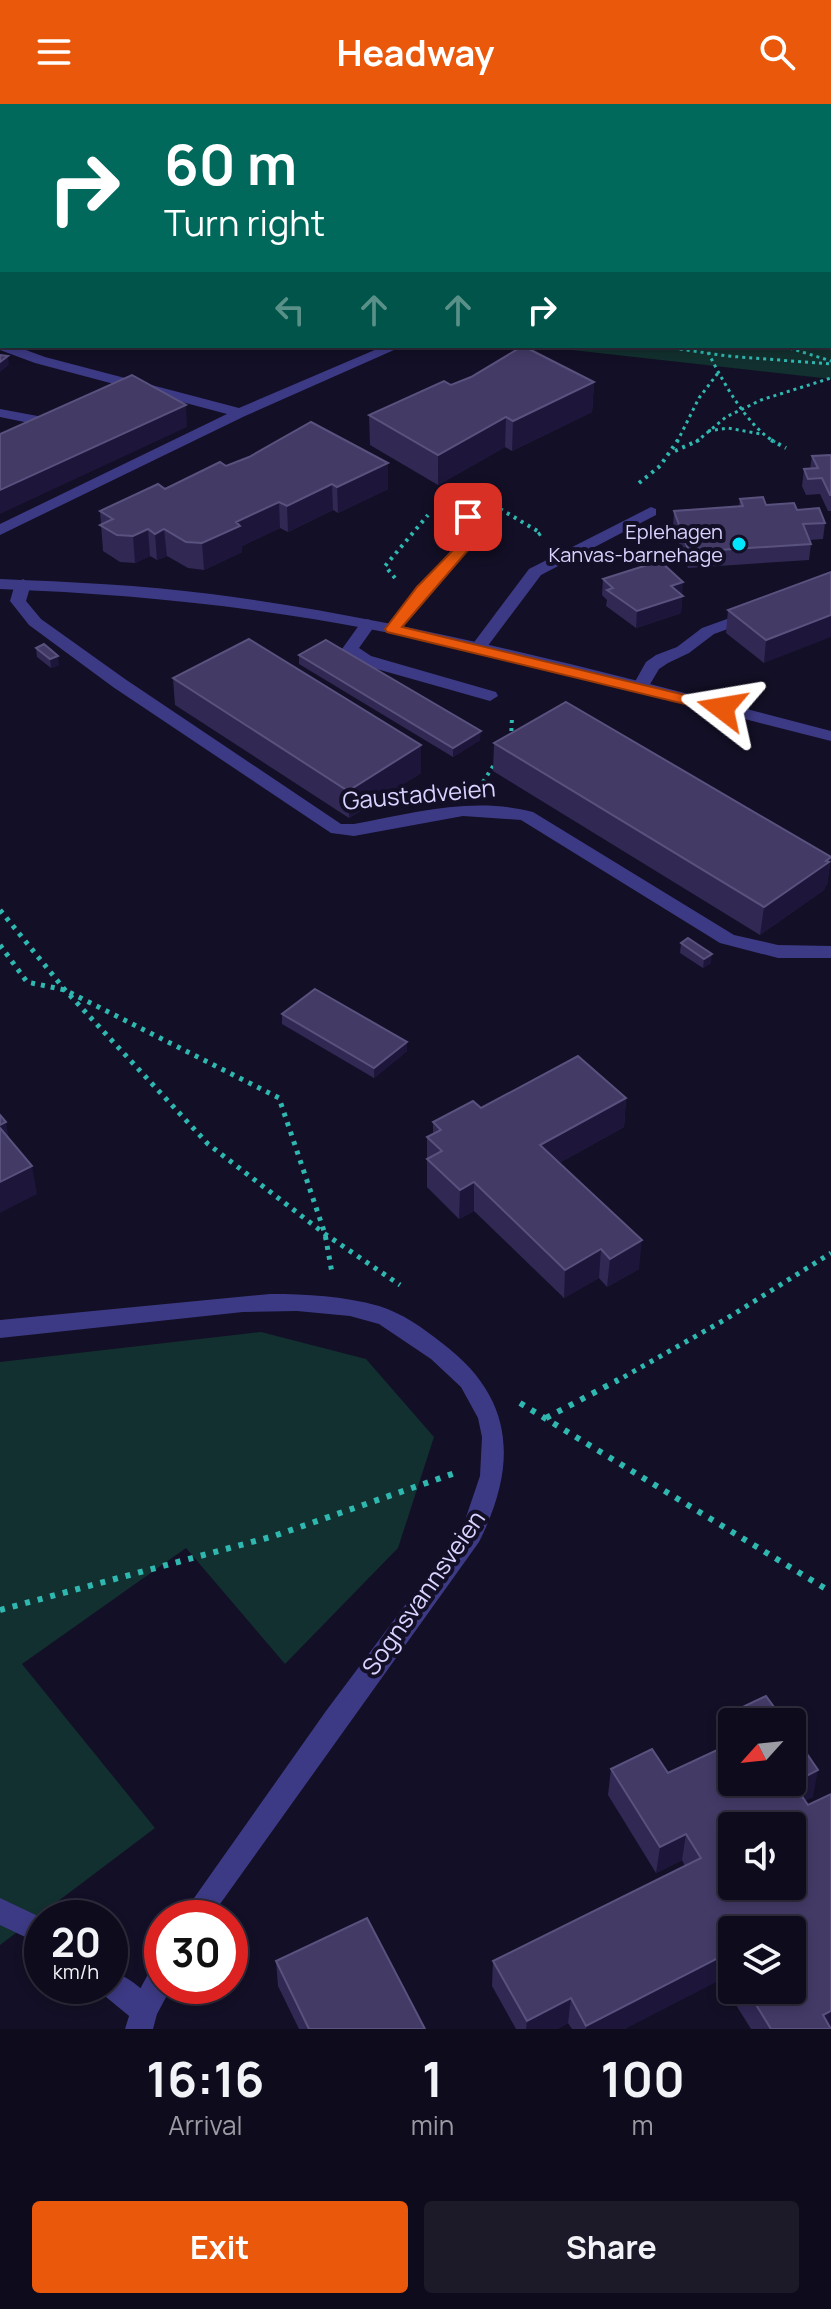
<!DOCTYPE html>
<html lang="en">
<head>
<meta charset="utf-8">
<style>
	:root { --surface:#0e0b1c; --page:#1c1929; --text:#f1f3f6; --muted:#9b9ba3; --line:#2e2b3b; --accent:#ea580c }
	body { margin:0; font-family:Manrope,sans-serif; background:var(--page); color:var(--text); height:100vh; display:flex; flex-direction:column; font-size:30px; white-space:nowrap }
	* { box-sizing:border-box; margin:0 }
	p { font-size:26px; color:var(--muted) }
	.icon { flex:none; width:44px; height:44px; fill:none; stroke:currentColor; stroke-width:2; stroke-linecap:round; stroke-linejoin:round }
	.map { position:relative; height:1925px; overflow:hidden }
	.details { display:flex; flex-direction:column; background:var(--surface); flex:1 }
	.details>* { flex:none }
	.hud { position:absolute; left:0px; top:0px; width:832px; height:244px; box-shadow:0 4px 12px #0003,0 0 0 2px var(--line); background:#00695c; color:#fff; overflow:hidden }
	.needle { width:52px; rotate:243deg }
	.tools { position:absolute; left:718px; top:1604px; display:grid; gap:16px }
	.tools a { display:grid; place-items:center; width:88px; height:88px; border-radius:8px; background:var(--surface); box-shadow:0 4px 12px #0003,0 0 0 2px var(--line); font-size:40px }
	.speed { position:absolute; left:24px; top:1796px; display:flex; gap:16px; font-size:40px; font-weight:700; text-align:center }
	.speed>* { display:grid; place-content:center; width:104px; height:104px; border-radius:50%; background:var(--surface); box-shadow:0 4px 12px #0003,0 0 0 2px var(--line); line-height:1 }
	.speed small { font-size:20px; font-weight:400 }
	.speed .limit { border:12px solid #d22; background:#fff; color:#111 }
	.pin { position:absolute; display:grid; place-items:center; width:68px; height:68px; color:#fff; margin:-34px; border-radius:16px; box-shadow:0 4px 12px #0006 }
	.me { position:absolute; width:88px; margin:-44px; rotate:284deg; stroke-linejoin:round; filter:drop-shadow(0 0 6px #0008) }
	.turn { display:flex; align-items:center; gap:28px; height:168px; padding:0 32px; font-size:36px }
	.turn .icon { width:104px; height:104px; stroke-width:2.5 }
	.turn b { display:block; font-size:56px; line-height:68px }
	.lanes { display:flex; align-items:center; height:76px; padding:0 32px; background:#0003; justify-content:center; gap:40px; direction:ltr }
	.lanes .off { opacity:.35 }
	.eta { display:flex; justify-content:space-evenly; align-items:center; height:136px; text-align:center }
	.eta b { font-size:48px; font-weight:700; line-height:56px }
	.action { display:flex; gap:16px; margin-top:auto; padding:16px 32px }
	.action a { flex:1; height:92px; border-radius:8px; background:var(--accent); color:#fff; font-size:32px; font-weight:700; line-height:92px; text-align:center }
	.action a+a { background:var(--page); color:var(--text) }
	header { display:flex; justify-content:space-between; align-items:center; height:104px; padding:0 32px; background:var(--accent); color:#fff; font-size:36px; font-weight:700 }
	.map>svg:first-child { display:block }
</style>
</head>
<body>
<header><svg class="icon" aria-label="menu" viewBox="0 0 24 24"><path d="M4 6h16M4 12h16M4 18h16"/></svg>Headway<svg class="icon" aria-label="search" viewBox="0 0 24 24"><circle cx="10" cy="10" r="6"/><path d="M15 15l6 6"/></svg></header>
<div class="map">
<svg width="831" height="1925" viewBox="0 0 831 1925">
	<rect width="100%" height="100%" fill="#130f26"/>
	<g fill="#12302f">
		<path d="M 831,197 L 831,275 L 545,243 L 830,242 Z"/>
		<path d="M 261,1228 L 366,1255 L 434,1333 L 398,1444 L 285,1560 L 186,1444 L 22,1560 L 155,1724 L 0,1841 L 0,1258 Z"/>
	</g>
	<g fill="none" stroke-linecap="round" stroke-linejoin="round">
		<g stroke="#2fb8b0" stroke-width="3" stroke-dasharray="3 4" stroke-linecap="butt">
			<path d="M 288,0 L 298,2"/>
			<path d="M 606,0 L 610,2"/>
			<path d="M 665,0 L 683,2"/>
			<path d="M 513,2 L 525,2"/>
			<path d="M 659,242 L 727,252 L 831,260"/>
			<path d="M 705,242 C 719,271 746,322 775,338"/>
			<path d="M 783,242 L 831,257"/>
			<path d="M 708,327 L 728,324 L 761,330"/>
			<path d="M 677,338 L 699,294 L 718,269"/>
			<path d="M 696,338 L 726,313 L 761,296 L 831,274"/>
		</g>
		<g stroke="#2fb8b0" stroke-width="4" stroke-dasharray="3 5" stroke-linecap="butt">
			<path d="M 771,336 L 786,344"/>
			<path d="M 675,347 L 699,336"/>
			<path d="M 639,379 L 660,362 L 678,336"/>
			<path d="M 500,405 L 541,429 L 538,431"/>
			<path d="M 395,474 L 385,462 L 428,411"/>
			<path d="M 511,635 L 512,613"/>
			<path d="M 483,678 L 497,656"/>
		</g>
		<g stroke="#2fb8b0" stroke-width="5" stroke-dasharray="4 6" stroke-linecap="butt">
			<path d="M 0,806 L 65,886 L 208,1040 L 325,1130 L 400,1181"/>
			<path d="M 0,841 L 27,878 L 65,886 L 279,994 L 325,1130 L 332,1169"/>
			<path d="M 615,1278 L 726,1215 L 831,1149"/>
		</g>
		<g stroke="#2fb8b0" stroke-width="6" stroke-dasharray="5 8" stroke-linecap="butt">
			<path d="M 520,1299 L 831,1488"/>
			<path d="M 546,1314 L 618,1276"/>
			<path d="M 0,1506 L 274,1432 L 455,1369"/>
		</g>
		<g fill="#3d3a85" fill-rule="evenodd">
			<rect x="830" y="76" width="1" height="8"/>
			<rect x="830" y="153" width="1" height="8"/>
			<path d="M 0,237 L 2,242 L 15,242 L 45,253 L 239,304 L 384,242 L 403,242 L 245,312 L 0,431 L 0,420 L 227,310 L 35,259 L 0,246 Z"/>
			<path d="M 0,305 L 43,313 L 54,310 L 61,314 L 44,322 L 0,313 Z"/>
			<path d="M 458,401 L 476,415 L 480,431 L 398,528 L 386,528 L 384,525 L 464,431 L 463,419 L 450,406 Z"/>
			<path d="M 651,403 L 656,405 L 656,411 L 541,471 L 484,547 L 472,547 L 470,544 L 472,541 L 529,465 Z"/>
			<path d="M 23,475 L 31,480 L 26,497 L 41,515 L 125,575 L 341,720 L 354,720 C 414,709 473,692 533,708 L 734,831 L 778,841 L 831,842 L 831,854 L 778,854 L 720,839 L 521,716 L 463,712 L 354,732 L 331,729 L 113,583 L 29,521 L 10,497 L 15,480 Z"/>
			<path d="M 752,506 L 758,508 L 758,514 L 714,530 L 689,549 L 668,559 L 659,565 L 646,587 L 640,588 L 632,583 L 646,558 L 656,551 L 677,543 L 702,524 Z"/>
			<path d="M 368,515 L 376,520 L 359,544 L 371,552 L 496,588 L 498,592 L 490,597 L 359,560 L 342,545 L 362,517 Z"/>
			<path d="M 0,1794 L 42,1814 L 42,1841 L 0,1821 Z"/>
			<path d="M 110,1866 C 127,1872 151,1889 158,1906 L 154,1916 L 144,1920 L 134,1916 L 100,1888 L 97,1882 L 110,1882 Z"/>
		</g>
		<g fill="#3d3a85" fill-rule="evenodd">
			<path d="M 209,0 L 221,0 L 222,2 L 210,2 Z"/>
			<rect x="0" y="232" width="2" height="8"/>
			<path d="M 0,475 C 71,478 141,481 211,490 C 421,517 626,574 831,627 L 831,637 C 659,594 488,544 313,515 C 209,498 105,489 0,485 Z"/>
			<path d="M 270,1190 C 307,1190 343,1192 379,1202 C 402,1209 423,1224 442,1239 C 515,1294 518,1360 479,1438 L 210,1814 L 180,1814 L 326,1607 L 462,1425 L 480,1372 L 482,1333 L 478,1314 L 461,1283 L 431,1255 L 379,1220 L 350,1212 L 297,1207 L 243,1208 L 0,1234 L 0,1216 Z"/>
			<path d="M 162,1859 L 162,1882 L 172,1882 L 157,1910 L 153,1925 L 125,1925 L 134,1896 L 152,1863 Z"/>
		</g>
	</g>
	<g fill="#312854">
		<path d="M 360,0 L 460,0 L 459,2 L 360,2 Z"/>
		<path d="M 2,33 L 2,68 L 0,67 L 0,34 Z"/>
		<path d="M 594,278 L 592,308 L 512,347 L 505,343 L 438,381 L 370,341 L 369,311 Z"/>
		<path d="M 831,351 L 831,407 L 828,407 L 820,390 L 806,391 L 802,382 L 804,365 L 810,365 L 812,352 Z"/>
		<path d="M 226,362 L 388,385 L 338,409 L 333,406 L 288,428 L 280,424 L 242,442 L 242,448 L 204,466 L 188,464 L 167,452 L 157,456 L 150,452 L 135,459 L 120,458 L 103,447 L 100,407 Z"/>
		<path d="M 740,395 L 797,406 L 825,419 L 823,435 L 810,436 L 811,440 L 809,456 L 688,464 L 673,423 L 674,407 L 739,402 Z"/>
		<path d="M 831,468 L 764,559 L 726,529 L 728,506 Z"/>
		<path d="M 603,475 L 682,491 L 681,509 L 636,524 L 606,502 L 607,496 L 602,491 Z"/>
		<path d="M 36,544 L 59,561 L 51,564 L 37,553 Z"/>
		<path d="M 299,551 L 480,636 L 453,653 L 299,560 Z"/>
		<path d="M 173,574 L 421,641 L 421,669 L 349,714 L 175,601 Z"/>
		<path d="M 494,639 L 831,753 L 827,781 L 825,782 L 824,786 L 760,831 L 493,667 Z"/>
		<path d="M 681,839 L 711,859 L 703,864 L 680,849 Z"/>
		<path d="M 282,910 L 407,938 L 407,947 L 374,974 L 282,920 Z"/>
		<path d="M 626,994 L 624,1023 L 559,1059 L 639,1165 L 607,1183 L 599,1174 L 564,1194 L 474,1107 L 459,1115 L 427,1083 L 427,1033 L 433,1030 L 433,1018 L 481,1004 Z"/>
		<path d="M 726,1611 L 732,1618 L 732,1678 L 813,1693 L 805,1696 L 831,1925 L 751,1925 L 736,1901 L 739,1886 L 792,1886 L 792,1826 L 732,1826 L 625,1925 L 572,1925 L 568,1919 L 557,1925 L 516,1925 L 492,1882 L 493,1857 L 685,1762 L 682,1756 L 656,1769 L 608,1691 L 611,1665 L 668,1669 L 725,1642 L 722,1637 Z"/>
		<path d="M 276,1857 L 425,1925 L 299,1925 L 278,1882 Z"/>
	</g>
	<g fill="#1d163a">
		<path d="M 2,90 L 2,119 L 0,120 L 0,98 Z"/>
		<path d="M 8,252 L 9,261 L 0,268 L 0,258 Z"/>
		<path d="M 594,278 L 592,308 L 512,347 L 513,317 Z"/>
		<path d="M 186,301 L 187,323 L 0,410 L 0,386 Z"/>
		<path d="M 506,313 L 505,343 L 438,381 L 438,351 Z"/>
		<path d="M 388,359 L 388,385 L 338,409 L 337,383 Z"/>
		<path d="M 332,380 L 333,406 L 288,428 L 287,402 Z"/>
		<path d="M 279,398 L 280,424 L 242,442 L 242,448 L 204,466 L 202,439 L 236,418 Z"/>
		<path d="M 148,425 L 150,452 L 135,459 L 133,432 Z"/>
		<path d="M 164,425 L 167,452 L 157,456 L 155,430 Z"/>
		<path d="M 683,478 L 681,509 L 636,524 L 637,507 L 671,482 Z"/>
		<path d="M 831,511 L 831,533 L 764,559 L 766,536 Z"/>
		<path d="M 58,552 L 59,561 L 51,564 L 50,555 Z"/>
		<path d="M 481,627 L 480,636 L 453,653 L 453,644 Z"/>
		<path d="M 421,641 L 421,669 L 349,714 L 348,687 Z"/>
		<path d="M 831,753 L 827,781 L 825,782 L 824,786 L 760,831 L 764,803 Z"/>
		<path d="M 712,850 L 711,859 L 703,864 L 704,855 Z"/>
		<path d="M 407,938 L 407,947 L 374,974 L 374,964 Z"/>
		<path d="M 626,994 L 624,1023 L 539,1070 L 540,1041 Z"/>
		<path d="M 6,1018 L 11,1047 L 0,1033 L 0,1021 Z"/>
		<path d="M 32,1062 L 37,1090 L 0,1109 L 0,1078 Z"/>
		<path d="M 474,1078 L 474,1107 L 459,1115 L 460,1086 Z"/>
		<path d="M 642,1136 L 639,1165 L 607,1183 L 610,1155 Z"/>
		<path d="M 601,1145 L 599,1174 L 564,1194 L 565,1166 Z"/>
		<path d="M 818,1666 L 813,1693 L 787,1705 L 793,1679 Z"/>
		<path d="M 686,1730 L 682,1756 L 656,1769 L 660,1743 Z"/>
		<path d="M 732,1847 L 732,1870 L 625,1925 L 586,1925 L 586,1922 Z"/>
		<path d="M 571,1894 L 568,1919 L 557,1925 L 526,1925 L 527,1917 Z"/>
		<path d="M 831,1907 L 831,1925 L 823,1911 Z"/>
	</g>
	<g fill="#433a66" stroke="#5a527e" stroke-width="2" fill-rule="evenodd">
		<path d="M 108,0 L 175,0 L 170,2 L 107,2 Z"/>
		<path d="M 333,0 L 344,0 L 353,2 L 332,2 Z"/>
		<path d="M 535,0 L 553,0 L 566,2 L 534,2 Z"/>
		<path d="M 2,33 L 2,55 L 0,53 L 0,34 Z"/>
		<path d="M 0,83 L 2,84 L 2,97 L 0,98 Z"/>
		<rect x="830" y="97" width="1" height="28"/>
		<path d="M 523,242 L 594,278 L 513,317 L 506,313 L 438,351 L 369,311 L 444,277 L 451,281 L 471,273 Z"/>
		<path d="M 0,251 L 8,252 L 0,258 Z"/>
		<path d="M 132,271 L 186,301 L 0,386 L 0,330 Z"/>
		<path d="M 311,318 L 388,359 L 337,383 L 332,380 L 287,402 L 279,398 L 236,418 L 240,422 L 202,439 L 186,438 L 164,425 L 155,430 L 148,425 L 133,432 L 117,431 L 100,421 L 113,415 L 100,407 L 158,380 L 165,385 L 220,358 L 226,362 L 249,353 Z"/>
		<path d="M 831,351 L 831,391 L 830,391 L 822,374 L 808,375 L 804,365 L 818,364 L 812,352 Z"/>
		<path d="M 763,393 L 766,401 L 794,399 L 797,406 L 819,404 L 825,419 L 803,420 L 811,440 L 689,448 L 674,407 L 743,402 L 740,395 Z"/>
		<path d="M 660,457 L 683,478 L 671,482 L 683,492 L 637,507 L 607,486 L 613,484 L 603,475 Z"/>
		<path d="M 831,468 L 831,511 L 766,536 L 728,506 Z"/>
		<path d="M 249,535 L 421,641 L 348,687 L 173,574 Z"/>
		<path d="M 326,536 L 481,627 L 453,644 L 299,551 Z"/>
		<path d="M 44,540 L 58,552 L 50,555 L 36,544 Z"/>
		<path d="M 566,598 L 831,753 L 826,757 L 829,758 L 764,803 L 494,639 Z"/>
		<path d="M 688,834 L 712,850 L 704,855 L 681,839 Z"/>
		<path d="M 315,885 L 407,938 L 374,964 L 282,910 Z"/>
		<path d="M 578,952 L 626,994 L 540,1041 L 642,1136 L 610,1155 L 601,1145 L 565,1166 L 474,1078 L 460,1086 L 427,1055 L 442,1047 L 427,1033 L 441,1026 L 433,1018 L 473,997 L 481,1004 Z"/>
		<path d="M 0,1011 L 6,1018 L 0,1021 Z"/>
		<path d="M 0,1024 L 32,1062 L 0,1078 Z"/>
		<path d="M 766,1592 L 785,1618 L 732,1618 L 732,1619 L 726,1611 Z"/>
		<path d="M 792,1628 L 818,1666 L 793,1679 L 808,1701 L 831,1690 L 831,1907 L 823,1911 L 831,1925 L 771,1925 L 747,1886 L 792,1886 L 792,1826 L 732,1826 L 732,1847 L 586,1922 L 571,1894 L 527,1917 L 493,1857 L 701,1754 L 686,1730 L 660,1743 L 611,1665 L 652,1645 L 668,1669 L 732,1639 L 732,1678 L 792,1678 ZM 732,1722 L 792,1722 L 792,1782 L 732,1782 Z"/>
		<path d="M 367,1814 L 425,1925 L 309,1925 L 276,1857 Z"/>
	</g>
	<path fill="#ea580c" stroke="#983908" stroke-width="2" d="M 468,408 L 473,410 L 480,424 L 475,438 L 402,523 L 727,601 L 727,607 L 722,609 L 387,528 L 385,525 L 417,483 L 462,437 L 466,424 L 461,413 Z"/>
	<circle fill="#00e5ff" stroke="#130f26" stroke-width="3" cx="739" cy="440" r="8"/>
	<g text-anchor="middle" stroke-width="8" stroke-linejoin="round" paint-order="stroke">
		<g font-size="20" fill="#d9d4ff" stroke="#130f26" text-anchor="end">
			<text x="723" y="435">Eplehagen<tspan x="723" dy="23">Kanvas-barnehage</tspan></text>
		</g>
		<g font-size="24" fill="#d9d4ff" stroke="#130f26">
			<text transform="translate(419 691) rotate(-5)" y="8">Gaustadveien</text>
			<text transform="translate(424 1489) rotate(-55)" y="8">Sognsvannsveien</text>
		</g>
	</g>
</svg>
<div class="tools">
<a><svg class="needle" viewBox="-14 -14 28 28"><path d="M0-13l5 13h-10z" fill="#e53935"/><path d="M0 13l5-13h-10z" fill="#9b9ba3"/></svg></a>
<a><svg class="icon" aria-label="sound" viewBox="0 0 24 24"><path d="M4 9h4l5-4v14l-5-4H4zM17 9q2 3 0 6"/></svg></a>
<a><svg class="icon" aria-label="layers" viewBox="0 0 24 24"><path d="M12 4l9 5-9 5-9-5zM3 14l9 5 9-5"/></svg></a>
</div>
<div class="speed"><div>20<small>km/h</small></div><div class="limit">30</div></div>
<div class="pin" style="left:468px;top:413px;background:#d93025"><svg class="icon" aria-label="arrive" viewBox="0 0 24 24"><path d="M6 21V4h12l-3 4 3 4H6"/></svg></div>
<svg class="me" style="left:722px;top:604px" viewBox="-20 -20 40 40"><path d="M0-17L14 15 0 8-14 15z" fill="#ea580c" stroke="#fff" stroke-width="4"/></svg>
<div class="hud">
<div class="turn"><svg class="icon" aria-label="right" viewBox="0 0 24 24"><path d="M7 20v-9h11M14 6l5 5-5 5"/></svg><div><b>60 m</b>Turn right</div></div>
<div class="lanes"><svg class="icon off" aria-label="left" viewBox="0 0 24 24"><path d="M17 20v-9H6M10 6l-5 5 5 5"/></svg><svg class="icon off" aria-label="ahead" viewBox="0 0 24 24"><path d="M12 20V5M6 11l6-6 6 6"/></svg><svg class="icon off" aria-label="ahead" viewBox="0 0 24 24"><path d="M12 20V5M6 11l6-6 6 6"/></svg><svg class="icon" aria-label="right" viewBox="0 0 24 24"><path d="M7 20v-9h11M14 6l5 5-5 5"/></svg></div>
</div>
</div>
<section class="details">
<div class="eta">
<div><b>16:16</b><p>Arrival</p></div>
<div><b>1</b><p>min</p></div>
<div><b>100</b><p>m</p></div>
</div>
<div class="action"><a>Exit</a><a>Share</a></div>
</section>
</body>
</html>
